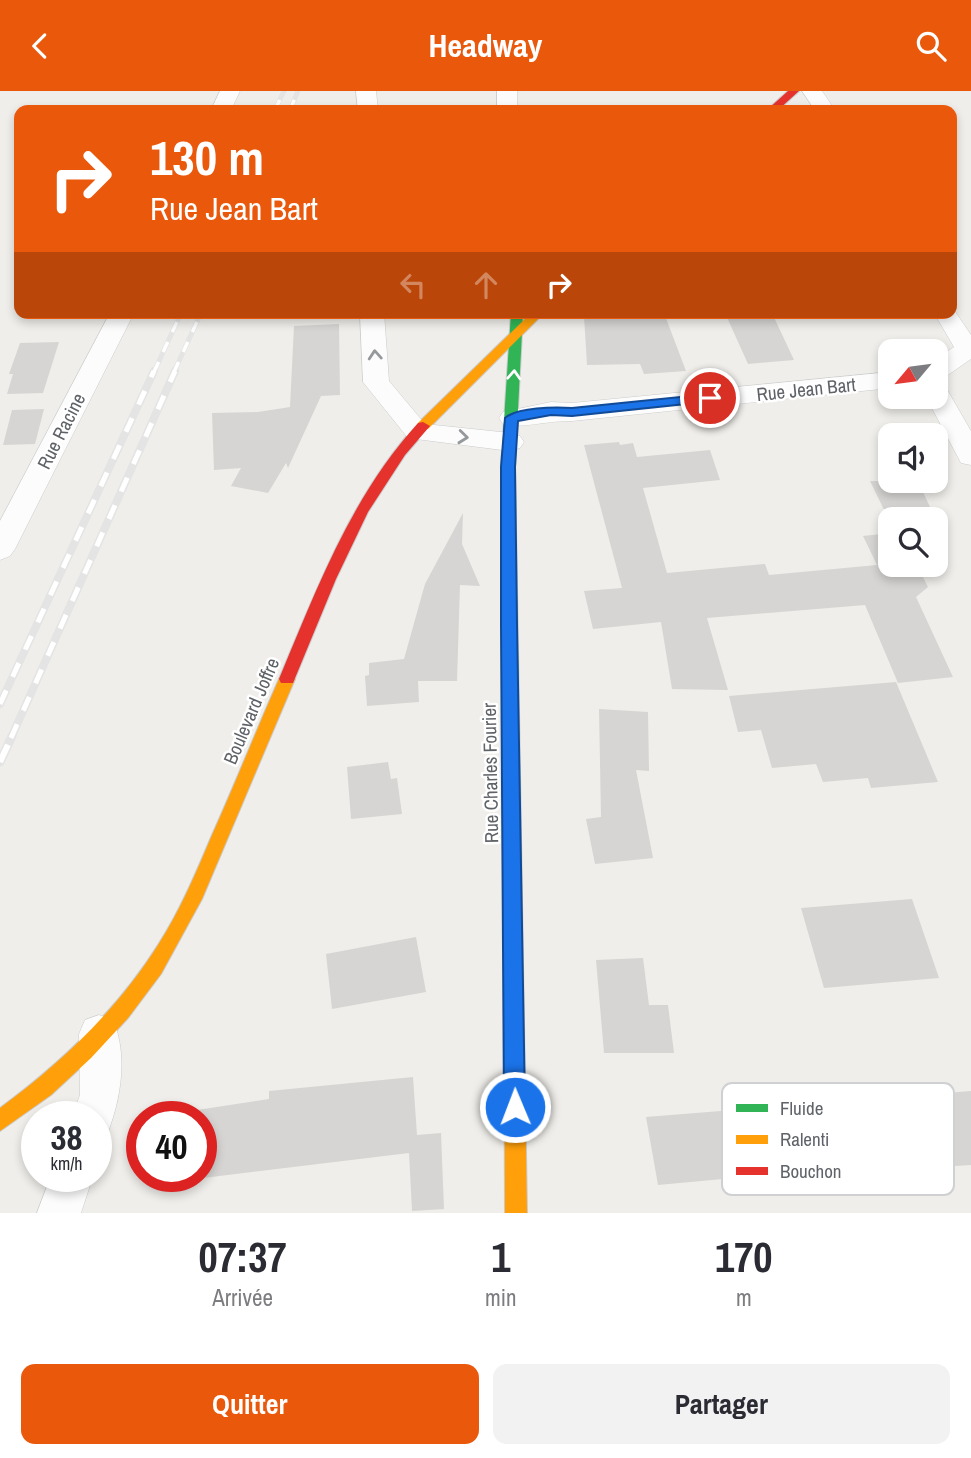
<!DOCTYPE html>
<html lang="fr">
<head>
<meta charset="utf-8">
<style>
	:root { --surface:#fff; --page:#f2f2f3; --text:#2b2b33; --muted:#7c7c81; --accent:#ea580c }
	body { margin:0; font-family:"Archivo Narrow",sans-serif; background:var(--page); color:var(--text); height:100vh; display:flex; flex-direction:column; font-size:26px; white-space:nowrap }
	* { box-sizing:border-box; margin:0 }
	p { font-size:23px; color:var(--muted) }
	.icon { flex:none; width:38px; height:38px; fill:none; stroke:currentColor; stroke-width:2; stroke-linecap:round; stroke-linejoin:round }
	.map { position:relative; height:1122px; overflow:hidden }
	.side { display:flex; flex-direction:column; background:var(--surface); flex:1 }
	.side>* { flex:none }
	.banner { position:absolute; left:14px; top:14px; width:943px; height:214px; border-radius:14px; box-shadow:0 4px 10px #0003; background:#ea580c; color:#fff; overflow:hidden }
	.needle { width:46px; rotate:241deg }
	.buttons { position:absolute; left:878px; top:248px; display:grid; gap:14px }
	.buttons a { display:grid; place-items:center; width:70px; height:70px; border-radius:14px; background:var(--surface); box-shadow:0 4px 10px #0003; font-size:35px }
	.speed { position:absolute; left:21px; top:1010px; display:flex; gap:14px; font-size:35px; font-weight:700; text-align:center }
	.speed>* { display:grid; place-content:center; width:91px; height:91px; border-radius:50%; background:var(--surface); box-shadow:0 4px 10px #0003; line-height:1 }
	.speed small { font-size:18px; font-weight:400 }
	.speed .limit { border:10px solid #d22; background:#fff; color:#111 }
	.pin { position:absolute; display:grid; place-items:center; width:60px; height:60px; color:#fff; margin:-30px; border:4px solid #fff; border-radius:50%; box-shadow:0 2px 7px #0007 }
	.me { position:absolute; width:77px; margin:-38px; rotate:359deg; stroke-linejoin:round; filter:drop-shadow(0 0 5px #0008) }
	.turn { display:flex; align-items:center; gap:24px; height:147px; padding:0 21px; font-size:32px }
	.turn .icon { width:91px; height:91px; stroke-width:2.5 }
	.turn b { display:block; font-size:49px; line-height:60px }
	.lanes { display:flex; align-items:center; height:66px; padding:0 21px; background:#0003; justify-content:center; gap:35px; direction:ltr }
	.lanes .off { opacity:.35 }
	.eta { display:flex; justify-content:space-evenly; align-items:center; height:119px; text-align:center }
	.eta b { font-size:42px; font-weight:700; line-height:49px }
	.action { display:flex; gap:14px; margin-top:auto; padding:14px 21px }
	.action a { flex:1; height:80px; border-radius:14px; background:var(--accent); color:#fff; font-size:28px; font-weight:700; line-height:80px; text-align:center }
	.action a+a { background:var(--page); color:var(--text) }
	header { display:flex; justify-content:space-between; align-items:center; height:91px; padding:0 21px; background:var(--accent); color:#fff; font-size:32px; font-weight:700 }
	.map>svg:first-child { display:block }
</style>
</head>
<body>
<header><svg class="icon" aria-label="back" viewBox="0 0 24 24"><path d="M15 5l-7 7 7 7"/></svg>Headway<svg class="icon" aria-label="search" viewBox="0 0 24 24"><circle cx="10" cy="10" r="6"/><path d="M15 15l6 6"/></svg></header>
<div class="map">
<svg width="971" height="1122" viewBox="0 0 971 1122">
	<rect width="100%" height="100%" fill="#efeeea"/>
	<g fill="#d6d5d3">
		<path d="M 603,222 L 664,222 L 686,280 L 644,283 L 640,273 L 587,274 L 584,225 L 603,225 Z"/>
		<path d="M 725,222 L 772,222 L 794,269 L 748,273 Z"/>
		<path d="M 339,233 L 340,304 L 321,305 L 288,377 L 286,372 L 268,402 L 231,395 L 241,377 L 214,379 L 212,322 L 258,321 L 290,316 L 294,235 Z"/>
		<path d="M 59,251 L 43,302 L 7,303 L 13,283 L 9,283 L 20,252 Z"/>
		<path d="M 44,318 L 35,353 L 3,354 L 12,319 Z"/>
		<path d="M 619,351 L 620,354 L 633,352 L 637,366 L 710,359 L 720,389 L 643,397 L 667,482 L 765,473 L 769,484 L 877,474 L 863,445 L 891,442 L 891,474 L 917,474 L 928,496 L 916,506 L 953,586 L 898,592 L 865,514 L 707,527 L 728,599 L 672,598 L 661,531 L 593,538 L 584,500 L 622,497 L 584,354 Z"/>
		<path d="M 870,390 L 918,390 L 936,429 L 891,429 L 891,433 Z"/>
		<path d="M 463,422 L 462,453 L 480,495 L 460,494 L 457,590 L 418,590 L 419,611 L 367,615 L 365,585 L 369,584 L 369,572 L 404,568 L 425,493 Z"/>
		<path d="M 896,591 L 938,691 L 871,697 L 868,687 L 823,691 L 816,673 L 772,677 L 761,639 L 738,641 L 729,605 Z"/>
		<path d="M 599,618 L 648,621 L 649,680 L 636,679 L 653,767 L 595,773 L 586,728 L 601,726 Z"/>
		<path d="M 388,671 L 391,688 L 397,687 L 402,723 L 351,728 L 347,676 Z"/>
		<path d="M 912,808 L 939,887 L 824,897 L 801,817 Z"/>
		<path d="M 416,846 L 426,901 L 332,918 L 326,863 Z"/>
		<path d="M 643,867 L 649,914 L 668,914 L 674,962 L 604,962 L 596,869 Z"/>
		<path d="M 413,986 L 417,1044 L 441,1042 L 444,1118 L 412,1120 L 409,1062 L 195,1088 L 195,1085 L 201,1085 L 201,1026 L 197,1026 L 197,1019 L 269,1008 L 269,1000 Z"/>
		<path d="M 971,1000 L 971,1074 L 756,1088 L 755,1085 L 658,1094 L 646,1026 Z"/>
	</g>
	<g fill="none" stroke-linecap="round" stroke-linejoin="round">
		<g stroke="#cbcccc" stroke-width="1">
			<g id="street">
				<path d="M 220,0 L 240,0 L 231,19 L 211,19 Z"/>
				<path d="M 356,0 L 376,0 L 378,19 L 358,19 Z"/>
				<rect x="497" y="0" width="20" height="19"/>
				<path d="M 802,0 L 822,0 L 835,19 L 815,19 Z"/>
				<path d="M 952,216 L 971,244 L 971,268 L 945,286 L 936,288 L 936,268 L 954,256 L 934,222 L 952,222 Z"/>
				<path d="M 110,222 L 134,222 L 15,458 L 10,465 L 0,469 L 0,430 Z"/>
				<path d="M 360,222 L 384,222 L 389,290 L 425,333 L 510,342 L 520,345 L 524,351 L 520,357 L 510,360 L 408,347 L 363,291 Z"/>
				<path d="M 891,281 L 891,297 L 572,330 C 550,329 521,338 503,333 L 499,327 L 503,321 L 551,311 L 572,312 Z"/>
				<path d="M 936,293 L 945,295 L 971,340 L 971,374 L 961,372 L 926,306 L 936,306 Z"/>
				<path d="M 99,924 L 113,929 C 128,964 121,1007 108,1041 L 96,1045 L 96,1026 L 72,1026 L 80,1004 L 79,943 L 85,929 Z"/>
				<path d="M 51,1085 L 93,1085 L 81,1122 L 37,1122 Z"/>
			</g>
		</g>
		<g stroke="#cacacb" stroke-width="2">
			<path id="fast" d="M 511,222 L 523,222 L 515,376 L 519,621 L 517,626 L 505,626 L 503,621 L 501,376 Z"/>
		</g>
		<g stroke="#cacacb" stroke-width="2">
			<g id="slow">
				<path d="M 531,222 L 544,222 L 428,338 L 418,338 L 418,332 Z"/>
				<path d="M 287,582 L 293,584 L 295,588 L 202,808 L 161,883 L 128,927 L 91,967 L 51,1004 L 0,1040 L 0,1017 C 61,972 117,919 158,854 C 180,820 196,782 212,744 C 235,693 256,640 279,588 L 281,584 Z"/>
				<path d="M 511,614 L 517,616 L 519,621 L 527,1122 L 505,1122 L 503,621 L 505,616 Z"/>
			</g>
		</g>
		<g stroke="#cacacb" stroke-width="2">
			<g id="jam">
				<path d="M 788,0 L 799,0 L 778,19 L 767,19 Z"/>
				<path d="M 423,331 L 430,335 L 405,364 L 368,421 L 336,488 L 293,592 L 281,592 L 279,588 C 317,497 351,406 418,332 Z"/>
			</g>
		</g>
		<use href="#street" fill="#fdfcfc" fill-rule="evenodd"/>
		<use href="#fast" fill="#30b455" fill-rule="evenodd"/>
		<use href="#slow" fill="#ff9f0a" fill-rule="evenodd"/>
		<use href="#jam" fill="#e5322d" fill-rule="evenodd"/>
		<g stroke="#e4e4e4" stroke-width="5">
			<g id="rail-far2">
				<path d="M 275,19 L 284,0"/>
				<path d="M 290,19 L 298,0"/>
				<path d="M 154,281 L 181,222"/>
				<path d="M 174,281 L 201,222"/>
			</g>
		</g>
		<g stroke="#e4e4e4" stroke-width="8">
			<g id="rail-far1">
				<path d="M 0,613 L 154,280"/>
				<path d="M 11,647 L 175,280"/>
			</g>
		</g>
		<g stroke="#e4e4e4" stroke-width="9">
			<path id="rail" d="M 0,671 L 12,645"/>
		</g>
		<use href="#rail-far2" stroke="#fff" stroke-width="3.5" stroke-dasharray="11" stroke-linecap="butt"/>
		<use href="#rail-far1" stroke="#fff" stroke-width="5" stroke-dasharray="15" stroke-linecap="butt"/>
		<use href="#rail" stroke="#fff" stroke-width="6" stroke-dasharray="19" stroke-linecap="butt"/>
	</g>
	<defs><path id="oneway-chevron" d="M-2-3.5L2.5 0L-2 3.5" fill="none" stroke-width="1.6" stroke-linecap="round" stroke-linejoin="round" transform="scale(1.75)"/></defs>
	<g stroke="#96999c">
		<use href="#oneway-chevron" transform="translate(375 264) rotate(-94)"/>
		<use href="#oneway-chevron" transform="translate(463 346) rotate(6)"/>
	</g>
	<use stroke="#fff" href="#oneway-chevron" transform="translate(514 284) rotate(-87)"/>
	<path fill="#1a73e8" stroke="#114b97" stroke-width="2" d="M 710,303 L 714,304 L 714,310 L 572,325 L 551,324 L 518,330 L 515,376 L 517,533 L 525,1016 L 522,1023 L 515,1026 L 507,1023 L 504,1016 L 501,533 L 501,376 L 505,327 C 517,316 555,316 572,317 Z"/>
	<g text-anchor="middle" stroke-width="5" stroke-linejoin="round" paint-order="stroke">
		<g font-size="19" fill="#5f6368" stroke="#fff">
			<text transform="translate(806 298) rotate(-6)" y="7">Rue Jean Bart</text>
			<text transform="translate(61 340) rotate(-63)" y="7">Rue Racine</text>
			<text transform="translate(251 620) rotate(-67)" y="7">Boulevard Joffre</text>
			<text transform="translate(490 682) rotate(-91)" y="7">Rue Charles Fourier</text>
		</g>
	</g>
	<rect x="722" y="992" width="232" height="112" rx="10" fill="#fff" stroke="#cfd0d2" stroke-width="2"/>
	<rect x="736" y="1013" width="32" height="8" fill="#30b455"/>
	<rect x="736" y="1044" width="32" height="9" fill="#ff9f0a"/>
	<rect x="736" y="1076" width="32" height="8" fill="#e5322d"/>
	<g font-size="19" fill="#5f6368">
		<text x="780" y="1024">Fluide</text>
		<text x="780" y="1055">Ralenti</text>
		<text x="780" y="1087">Bouchon</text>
	</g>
</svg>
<div class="buttons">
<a><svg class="needle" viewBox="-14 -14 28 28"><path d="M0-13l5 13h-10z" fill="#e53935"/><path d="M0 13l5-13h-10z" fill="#7c7c81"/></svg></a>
<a><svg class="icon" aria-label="sound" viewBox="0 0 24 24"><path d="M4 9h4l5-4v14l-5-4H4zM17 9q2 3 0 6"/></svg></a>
<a><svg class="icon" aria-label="search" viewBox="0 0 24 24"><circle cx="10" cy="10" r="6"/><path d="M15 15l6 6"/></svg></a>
</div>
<div class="speed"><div>38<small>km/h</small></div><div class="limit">40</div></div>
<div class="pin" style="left:710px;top:307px;background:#d93025"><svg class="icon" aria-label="arrive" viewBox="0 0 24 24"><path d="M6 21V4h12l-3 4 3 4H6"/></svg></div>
<svg class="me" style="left:515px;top:1016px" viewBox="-20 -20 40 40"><circle r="17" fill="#1a73e8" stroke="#fff" stroke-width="3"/><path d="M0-11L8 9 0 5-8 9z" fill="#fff"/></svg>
<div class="banner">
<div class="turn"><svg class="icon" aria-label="right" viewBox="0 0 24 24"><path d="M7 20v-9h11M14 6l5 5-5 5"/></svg><div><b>130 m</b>Rue Jean Bart</div></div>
<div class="lanes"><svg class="icon off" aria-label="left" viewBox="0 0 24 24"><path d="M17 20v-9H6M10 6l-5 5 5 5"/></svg><svg class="icon off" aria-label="ahead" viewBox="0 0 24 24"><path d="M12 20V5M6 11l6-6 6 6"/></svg><svg class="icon" aria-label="right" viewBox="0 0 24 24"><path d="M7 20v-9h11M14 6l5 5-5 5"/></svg></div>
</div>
</div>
<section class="side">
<div class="eta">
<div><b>07:37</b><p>Arrivée</p></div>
<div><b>1</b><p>min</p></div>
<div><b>170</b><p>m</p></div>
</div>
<div class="action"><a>Quitter</a><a>Partager</a></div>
</section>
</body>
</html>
